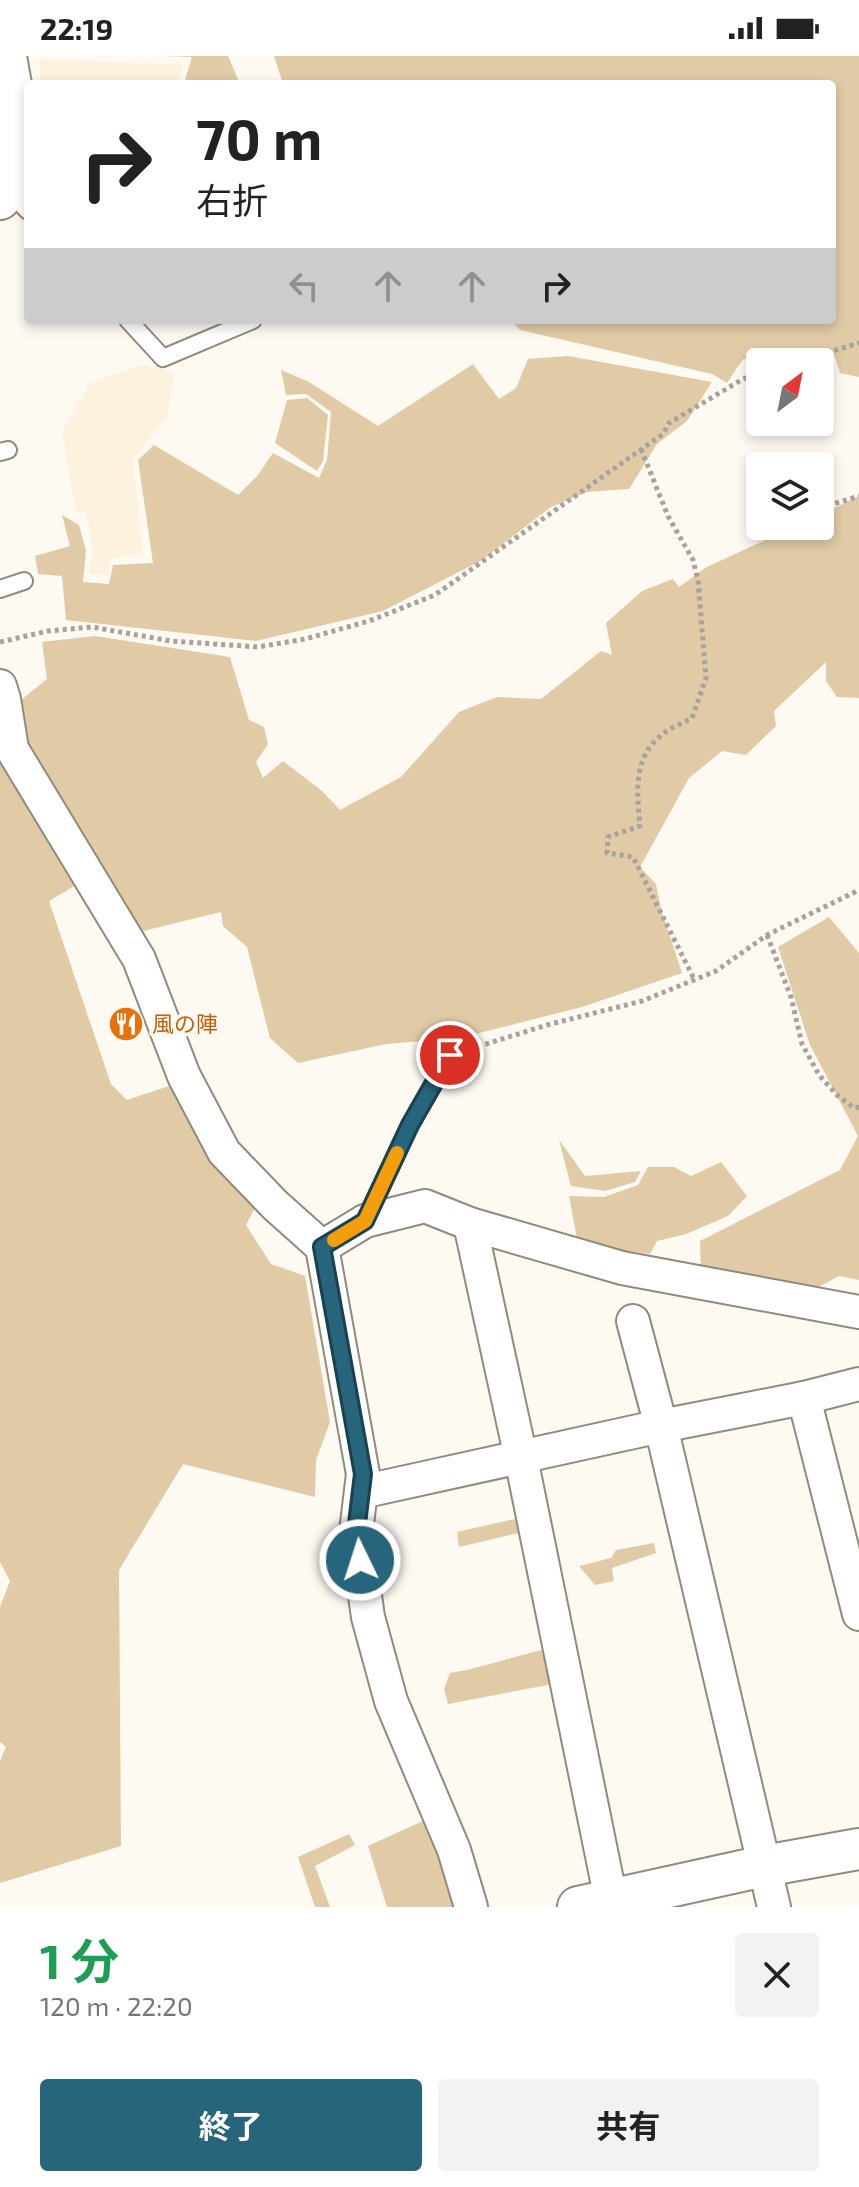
<!DOCTYPE html>
<html lang="ja">
<head>
<meta charset="utf-8">
<style>
	:root { --surface:#fff; --page:#f2f2f2; --text:#222; --muted:#767676; --accent:#26657b }
	body { margin:0; font-family:"Exo 2","Noto Sans JP",sans-serif; background:var(--page); color:var(--text); height:100vh; display:flex; flex-direction:column; font-size:30px; white-space:nowrap }
	* { box-sizing:border-box; margin:0 }
	p { font-size:26px; color:var(--muted) }
	.icon { flex:none; width:44px; height:44px; fill:none; stroke:currentColor; stroke-width:2; stroke-linecap:round; stroke-linejoin:round }
	.map { position:relative; height:1851px; overflow:hidden }
	.side { display:flex; flex-direction:column; background:var(--surface); flex:1 }
	.side>* { flex:none }
	.guide { position:absolute; left:24px; top:24px; width:812px; height:244px; border-radius:8px; box-shadow:0 4px 12px #0003; background:#fff; color:var(--text); overflow:hidden }
	.needle { width:52px; rotate:32deg }
	.controls { position:absolute; left:746px; top:292px; display:grid; gap:16px }
	.controls a { display:grid; place-items:center; width:88px; height:88px; border-radius:8px; background:var(--surface); box-shadow:0 4px 12px #0003; font-size:40px }
	.pin { position:absolute; display:grid; place-items:center; width:68px; height:68px; color:#fff; margin:-34px; border:4px solid #fff; border-radius:50%; box-shadow:0 2px 8px #0007 }
	.me { position:absolute; width:88px; margin:-44px; rotate:356deg; stroke-linejoin:round; filter:drop-shadow(0 0 6px #0008) }
	.turn { display:flex; align-items:center; gap:28px; height:168px; padding:0 40px; font-size:36px }
	.turn .icon { width:104px; height:104px; stroke-width:2.5 }
	.turn b { display:block; font-size:56px; line-height:68px }
	.lanes { display:flex; align-items:center; height:76px; padding:0 40px; background:#0003; justify-content:center; gap:40px; direction:ltr }
	.lanes .off { opacity:.35 }
	.round { display:grid; place-items:center; flex:none; width:84px; height:84px; border-radius:8px; background:var(--page) }
	.overview { display:flex; align-items:center; justify-content:space-between; height:136px; padding:0 40px }
	h1 { font-size:48px; font-weight:700; line-height:60px; color:#1e9e55 }
	.action { display:flex; gap:16px; margin-top:auto; padding:16px 40px }
	.action a { flex:1; height:92px; border-radius:8px; background:var(--accent); color:#fff; font-size:32px; font-weight:700; line-height:92px; text-align:center }
	.action a+a { background:var(--page); color:var(--text) }
	.status { display:flex; justify-content:space-between; align-items:center; height:56px; padding:0 40px; background:var(--surface); direction:ltr }
	.status svg { height:22px; fill:currentColor }
	.map>svg:first-child { display:block }
</style>
</head>
<body>
<div class="status"><b>22:19</b><svg viewBox="0 0 49 12"><path d="M0 12V9h3v3zM5 12V6h3v6zM10 12V3h3v9zM15 12V0h3v12zM26 1h20v11H26zM47 4h2v5h-2z"/></svg></div>
<div class="map">
<svg width="859" height="1851" viewBox="0 0 859 1851">
	<rect width="100%" height="100%" fill="#fef9f1"/>
	<g fill="#fdf2dd">
		<path d="M 39,3 L 184,9 L 177,28 L 41,28 Z"/>
		<path d="M 142,309 L 174,316 L 168,360 L 133,403 L 143,499 L 110,502 L 109,520 L 89,517 L 93,494 L 86,457 L 76,456 L 62,376 L 90,327 Z"/>
	</g>
	<g fill="#e0cba6">
		<path d="M 163,0 L 228,0 L 240,28 L 184,28 L 192,1 Z"/>
		<path d="M 274,0 L 859,0 L 859,321 L 840,317 L 835,301 L 814,306 L 743,303 L 727,327 L 712,318 L 520,274 L 511,264 L 832,264 L 832,28 L 283,28 Z"/>
		<path d="M 568,300 L 712,326 L 687,365 L 657,388 L 629,433 L 587,436 L 551,451 L 482,504 L 383,555 L 256,585 L 66,564 L 62,520 L 38,518 L 35,500 L 70,490 L 62,459 L 79,469 L 86,495 L 83,526 L 109,528 L 113,509 L 153,507 L 138,404 L 154,389 L 238,439 L 258,419 L 273,397 L 319,422 L 327,404 L 331,356 L 306,338 L 286,339 L 281,314 L 309,326 L 378,370 L 473,308 L 499,343 L 516,332 L 528,303 Z"/>
		<path d="M 307,342 L 328,359 L 323,405 L 317,415 L 275,387 L 287,344 Z"/>
		<path d="M 859,440 L 859,642 L 837,641 L 826,625 L 826,606 L 774,655 L 776,670 L 746,699 L 722,695 L 689,722 L 640,811 L 656,828 L 661,853 L 682,917 L 582,951 L 459,982 L 386,988 L 298,1007 L 270,982 L 247,891 L 223,870 L 221,856 L 139,876 L 19,687 L 16,648 L 47,623 L 42,586 L 95,580 L 230,601 L 249,664 L 264,671 L 268,688 L 256,706 L 263,722 L 283,705 L 322,735 L 340,754 L 401,721 L 459,656 L 497,641 L 541,643 L 601,595 L 612,599 L 606,567 L 642,535 L 673,523 L 679,531 L 707,511 L 795,470 L 820,470 L 820,459 Z"/>
		<path d="M 0,685 L 76,829 L 49,845 L 111,1028 L 127,1044 L 175,1028 L 258,1146 L 246,1169 L 271,1208 L 305,1220 L 330,1366 L 316,1404 L 315,1441 L 183,1408 L 119,1514 L 121,1790 L 0,1827 L 0,1705 L 6,1691 L 0,1686 L 0,1551 L 10,1525 L 0,1506 Z"/>
		<path d="M 829,861 L 859,897 L 859,1224 L 839,1220 L 813,1234 L 794,1226 L 701,1219 L 700,1185 L 840,1114 L 858,1080 L 810,989 L 778,891 Z"/>
		<path d="M 559,1084 L 585,1120 L 641,1115 L 635,1126 L 605,1135 L 571,1130 Z"/>
		<path d="M 721,1106 L 747,1140 L 728,1160 L 686,1178 L 657,1185 L 650,1198 L 578,1188 L 569,1140 L 604,1141 L 638,1129 L 648,1111 L 674,1111 L 691,1120 Z"/>
		<path d="M 515,1463 L 519,1477 L 459,1491 L 457,1476 Z"/>
		<path d="M 654,1487 L 656,1497 L 612,1512 L 614,1525 L 595,1529 L 579,1510 L 611,1502 L 616,1494 Z"/>
		<path d="M 545,1593 L 553,1628 L 448,1648 L 444,1633 L 450,1617 L 467,1614 Z"/>
		<path d="M 425,1764 L 443,1801 L 458,1851 L 387,1851 L 368,1790 Z"/>
		<path d="M 349,1778 L 355,1789 L 315,1810 L 330,1851 L 315,1851 L 298,1801 Z"/>
	</g>
	<g fill="none" stroke-linecap="round" stroke-linejoin="round">
		<g stroke="#918a7d" stroke-width="20">
			<g id="service">
				<path d="M 7,133 L 28,155"/>
				<path d="M 128,264 L 163,302 L 253,264"/>
				<path d="M 0,396 L 8,394"/>
				<path d="M 0,533 L 24,525"/>
				<path d="M 365,1165 L 410,1069 L 450,999"/>
			</g>
		</g>
		<g stroke="#918a7d" stroke-width="36">
			<g id="minor">
				<path d="M 0,630 L 4,643 L 12,693 L 139,903 L 184,1020 L 224,1096 L 275,1149 L 322,1191 L 365,1165 L 425,1150 L 470,1168 L 622,1212 L 859,1256"/>
				<path d="M 470,1168 L 521,1402 L 611,1844"/>
				<path d="M 322,1191 L 363,1418 L 356,1476 L 368,1561 L 391,1645 L 454,1794 L 471,1851"/>
				<path d="M 633,1265 L 661,1370 L 774,1851"/>
				<path d="M 804,1342 L 859,1558"/>
				<path d="M 361,1436 L 661,1370 L 804,1342 L 859,1328"/>
			</g>
		</g>
		<g stroke="#918a7d" stroke-width="44">
			<g id="tertiary">
				<path d="M 0,143 C 31,94 14,53 6,0"/>
				<path d="M 578,1851 L 764,1810 L 859,1793"/>
			</g>
		</g>
		<g stroke="#a7a39c" stroke-width="5" stroke-dasharray="4 4" stroke-linecap="butt">
			<path d="M 796,306 L 859,287"/>
			<path d="M 641,393 L 668,460 L 693,504 L 698,524 L 706,622 L 692,662 C 683,667 672,671 664,677 C 632,701 637,735 640,770 L 608,781 L 607,797 L 633,801 L 694,923"/>
			<path d="M 820,452 L 859,440"/>
			<path d="M 0,586 L 48,575 L 92,571 L 171,585 L 258,591 L 305,583 L 369,565 L 435,539 L 663,378 L 669,367 L 743,323 L 760,317"/>
			<path d="M 767,879 L 791,941 L 802,988 L 819,1019 L 837,1039 L 854,1052 L 859,1051"/>
			<path d="M 470,993 L 547,969 L 642,945 L 716,915 L 767,879 L 859,834"/>
		</g>
		<use href="#service" stroke="#fff" stroke-width="16"/>
		<use href="#minor" stroke="#fff" stroke-width="32"/>
		<use href="#tertiary" stroke="#fff" stroke-width="40"/>
	</g>
	<g fill="none" stroke-linecap="round" stroke-linejoin="round">
		<g stroke="#194250" stroke-width="20">
			<path id="route" d="M 360,1504 L 356,1476 L 363,1418 L 322,1191 L 365,1165 L 410,1069 L 450,999"/>
		</g>
		<use href="#route" stroke="#26657b" stroke-width="14"/>
		<path stroke="#f59e0b" stroke-width="14" d="M 334,1184 L 365,1165 L 397,1097"/>
	</g>
	<defs>
		<g id="restaurant-disc" transform="scale(1.8)"><circle r="9.5" fill="#e8710a" stroke="#fef9f1"/><path d="M-5-6h1v4h1v-4h1v4h1v-4h1v5L-1.5 .5V6h-2V.5L-5-1ZM5-6V6H3V1.5H1.5Q1.5-4 5-6Z" fill="#fff"/></g>
	</defs>
	<g fill-rule="evenodd">
		<use href="#restaurant-disc" x="126" y="968"/>
	</g>
	<g text-anchor="middle" stroke-width="7" stroke-linejoin="round" paint-order="stroke">
		<g font-size="22" fill="#c56008" stroke="#fef9f1" text-anchor="start">
			<text x="152" y="976">風の陣</text>
		</g>
	</g>
</svg>
<div class="controls">
<a><svg class="needle" viewBox="-14 -14 28 28"><path d="M0-13l5 13h-10z" fill="#e53935"/><path d="M0 13l5-13h-10z" fill="#767676"/></svg></a>
<a><svg class="icon" aria-label="layers" viewBox="0 0 24 24"><path d="M12 4l9 5-9 5-9-5zM3 14l9 5 9-5"/></svg></a>
</div>
<div class="pin" style="left:450px;top:999px;background:#d93025"><svg class="icon" aria-label="arrive" viewBox="0 0 24 24"><path d="M6 21V4h12l-3 4 3 4H6"/></svg></div>
<svg class="me" style="left:360px;top:1504px" viewBox="-20 -20 40 40"><circle r="17" fill="#26657b" stroke="#fff" stroke-width="3"/><path d="M0-11L8 9 0 5-8 9z" fill="#fff"/></svg>
<div class="guide">
<div class="turn"><svg class="icon" aria-label="right" viewBox="0 0 24 24"><path d="M7 20v-9h11M14 6l5 5-5 5"/></svg><div><b>70 m</b>右折</div></div>
<div class="lanes"><svg class="icon off" aria-label="left" viewBox="0 0 24 24"><path d="M17 20v-9H6M10 6l-5 5 5 5"/></svg><svg class="icon off" aria-label="ahead" viewBox="0 0 24 24"><path d="M12 20V5M6 11l6-6 6 6"/></svg><svg class="icon off" aria-label="ahead" viewBox="0 0 24 24"><path d="M12 20V5M6 11l6-6 6 6"/></svg><svg class="icon" aria-label="right" viewBox="0 0 24 24"><path d="M7 20v-9h11M14 6l5 5-5 5"/></svg></div>
</div>
</div>
<section class="side">
<div class="overview"><div><h1>1 分</h1><p>120 m · 22:20</p></div><a class="round"><svg class="icon" aria-label="close" viewBox="0 0 24 24"><path d="M6 6l12 12M18 6L6 18"/></svg></a></div>
<div class="action"><a>終了</a><a>共有</a></div>
</section>
</body>
</html>
